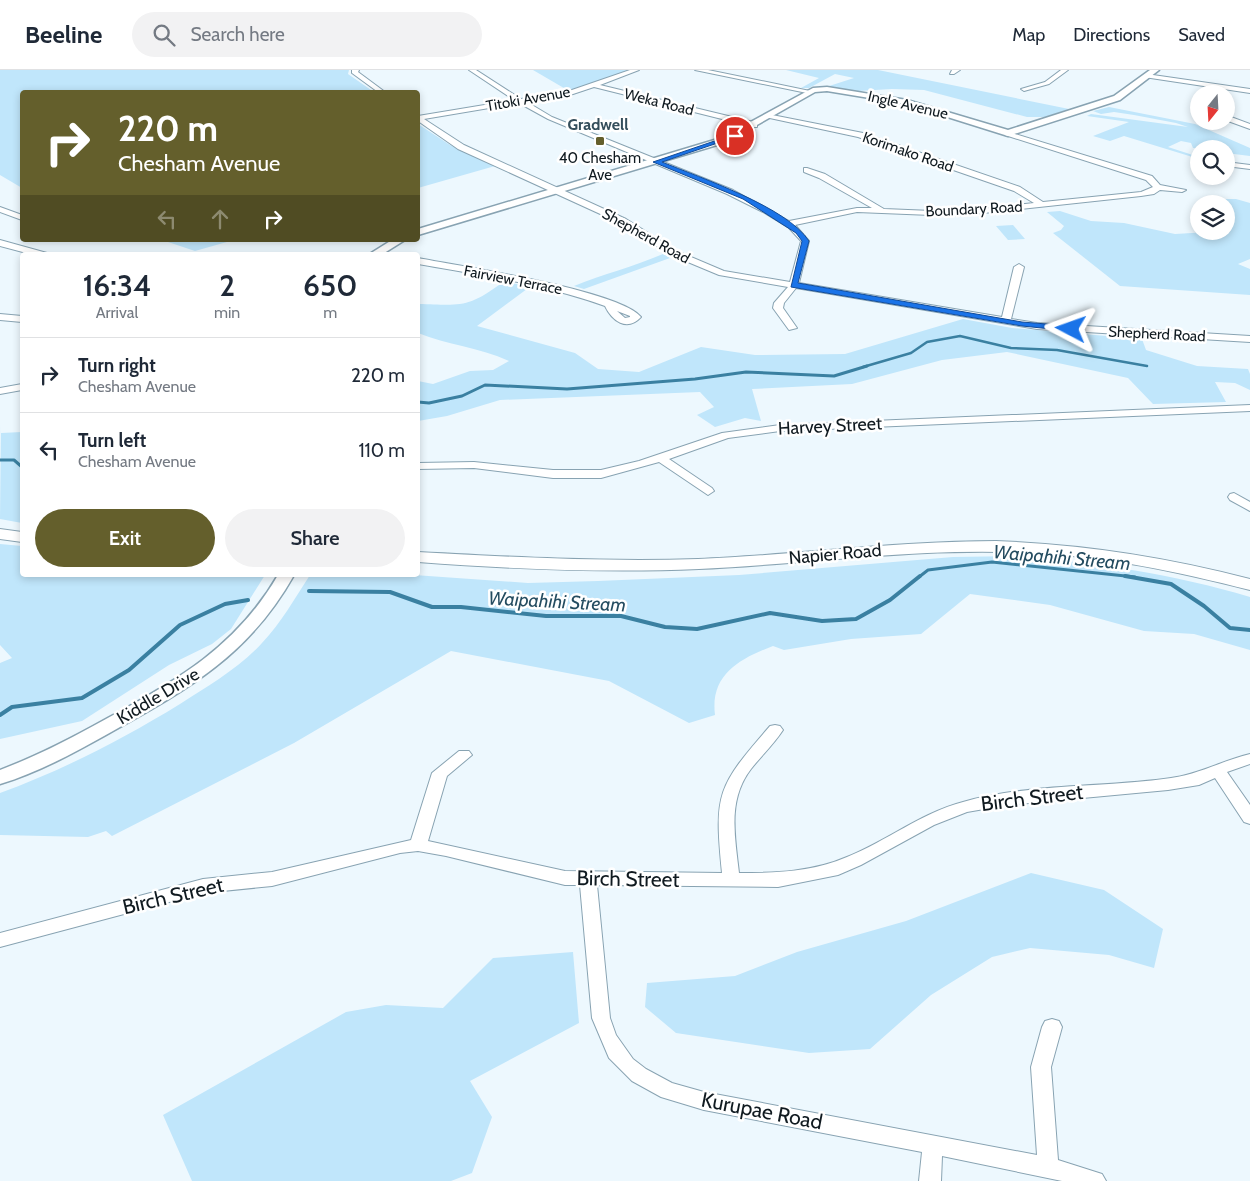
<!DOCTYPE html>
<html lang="en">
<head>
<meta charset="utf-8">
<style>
	:root { --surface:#fff; --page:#f2f2f3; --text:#1f2937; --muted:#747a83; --line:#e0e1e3; --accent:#645f2c }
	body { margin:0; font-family:Cabin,sans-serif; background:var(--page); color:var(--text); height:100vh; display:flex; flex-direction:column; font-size:19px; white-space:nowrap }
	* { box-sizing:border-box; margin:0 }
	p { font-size:16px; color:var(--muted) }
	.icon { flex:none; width:28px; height:28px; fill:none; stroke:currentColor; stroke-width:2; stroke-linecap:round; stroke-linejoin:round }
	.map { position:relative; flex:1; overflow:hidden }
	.details { position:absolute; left:20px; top:182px; width:400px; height:325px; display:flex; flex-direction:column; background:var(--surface); border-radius:5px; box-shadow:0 2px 8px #0003 }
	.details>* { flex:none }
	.hud { position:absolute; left:20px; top:20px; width:400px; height:152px; border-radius:5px; box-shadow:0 2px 8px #0003; background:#645f2c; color:#fff; overflow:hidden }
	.needle { width:32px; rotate:198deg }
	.tools { position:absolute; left:1190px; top:15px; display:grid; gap:10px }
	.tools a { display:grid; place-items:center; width:45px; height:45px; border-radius:50%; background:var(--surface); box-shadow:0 2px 8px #0003; font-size:25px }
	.pin { position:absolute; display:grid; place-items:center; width:42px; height:42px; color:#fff; margin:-21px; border:2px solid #fff; border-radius:50%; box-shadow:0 1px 5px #0007 }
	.me { position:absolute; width:55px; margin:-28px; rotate:274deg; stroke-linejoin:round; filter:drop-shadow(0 0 4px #0008) }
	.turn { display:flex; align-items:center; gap:18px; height:105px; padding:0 15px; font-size:22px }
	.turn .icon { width:65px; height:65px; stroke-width:2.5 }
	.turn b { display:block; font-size:35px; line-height:42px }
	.lanes { display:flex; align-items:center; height:48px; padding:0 15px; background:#0003; justify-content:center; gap:25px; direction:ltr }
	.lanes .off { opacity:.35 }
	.eta { display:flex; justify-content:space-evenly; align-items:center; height:85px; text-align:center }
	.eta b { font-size:30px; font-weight:600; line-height:35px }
	.action { display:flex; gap:10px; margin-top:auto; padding:10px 15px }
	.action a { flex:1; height:58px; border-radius:30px; background:var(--accent); color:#fff; font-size:20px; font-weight:600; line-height:58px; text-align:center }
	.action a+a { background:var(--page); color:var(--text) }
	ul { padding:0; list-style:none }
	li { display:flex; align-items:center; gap:15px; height:75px; padding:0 15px; border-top:1px solid var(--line) }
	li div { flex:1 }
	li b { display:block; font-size:19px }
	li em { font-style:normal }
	header { display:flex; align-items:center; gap:30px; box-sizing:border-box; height:70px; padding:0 25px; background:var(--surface); border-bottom:1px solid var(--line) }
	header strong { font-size:24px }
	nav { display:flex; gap:28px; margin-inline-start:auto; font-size:18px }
	.search { width:350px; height:45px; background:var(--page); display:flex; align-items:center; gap:12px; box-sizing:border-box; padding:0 18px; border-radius:28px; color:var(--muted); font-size:19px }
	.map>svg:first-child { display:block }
</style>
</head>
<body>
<header>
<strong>Beeline</strong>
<div class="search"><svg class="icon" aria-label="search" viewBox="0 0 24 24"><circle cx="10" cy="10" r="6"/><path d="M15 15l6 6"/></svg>Search here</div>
<nav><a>Map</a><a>Directions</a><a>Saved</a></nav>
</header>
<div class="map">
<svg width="1250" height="1111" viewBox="0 0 1250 1111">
	<rect width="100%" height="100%" fill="#edf8fe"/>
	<g fill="#c0e6fb">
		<path d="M 0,0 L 349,0 L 348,4 L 374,22 L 22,22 L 22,118 L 0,105 Z"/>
		<path d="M 533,0 L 630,0 L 569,21 Z"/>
		<path d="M 786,0 L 878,0 L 1069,39 L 1045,47 L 1027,47 L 924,20 L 892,19 L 858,21 L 826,17 L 854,8 L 835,4 L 809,18 L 801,18 L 819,8 Z"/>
		<path d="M 1109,37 L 1195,54 L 1250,78 L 1250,86 L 1226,83 L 1226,79 L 1193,78 L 1191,73 L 1181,71 L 1168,77 L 1199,87 L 1199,89 L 1124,66 L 1110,71 L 1093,66 L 1129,52 L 1087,46 L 1091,44 L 1188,57 L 1176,53 L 1134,45 L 1114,42 L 1101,44 L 1093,41 Z"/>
		<path d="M 418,54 L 450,75 L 495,96 L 418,118 Z"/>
		<path d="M 1199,129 L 1236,129 L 1250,133 L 1250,189 L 1238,194 L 1250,199 L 1250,225 L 1120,216 L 1053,163 L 1061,160 L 1064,156 L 1047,142 L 1060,141 L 1091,151 L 1124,153 L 1175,164 L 1226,161 L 1226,157 L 1231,152 L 1226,145 L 1226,134 L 1207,134 Z"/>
		<path d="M 1013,155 L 1025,169 L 1008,170 L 996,156 Z"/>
		<path d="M 162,170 L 234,170 L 195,181 Z"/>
		<path d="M 663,184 L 670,188 L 584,219 L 574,216 C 603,204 633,197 663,184 Z"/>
		<path d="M 503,212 L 531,216 L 477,256 L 575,283 L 598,299 L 639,302 L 701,277 L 755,285 L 845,284 L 963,249 L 1012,258 L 1142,269 L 1146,280 L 1197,296 L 1248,299 L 1250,304 L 1250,320 L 1235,313 L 1215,312 L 1226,332 L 1153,334 L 1128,308 L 1007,282 L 942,290 L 852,314 L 752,319 L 761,351 L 745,348 L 715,357 L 697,345 L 714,337 L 700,322 L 500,330 L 447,346 L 418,351 L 418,311 L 433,314 L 470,301 L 493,300 L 509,291 C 479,277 447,275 418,263 L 418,234 C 460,235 467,239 503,212 Z"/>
		<path d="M 1,354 L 1,363 L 22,362 L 22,453 L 0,449 Z"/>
		<path d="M 0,474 L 22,476 L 22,505 L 265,505 L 231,559 L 212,574 L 169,595 L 82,651 L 0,669 L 0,593 L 12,588 L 0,575 Z"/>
		<path d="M 1017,486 C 1097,493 1174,504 1250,527 L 1250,580 L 1194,564 L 1144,561 L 1050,535 L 970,524 L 921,564 L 851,569 L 784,580 L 773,576 C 739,589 710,605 715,645 L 689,653 L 609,611 L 451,581 L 294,673 L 112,766 L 106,761 L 88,767 L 0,765 L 0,723 C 63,700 123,669 180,634 C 208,616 239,598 262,573 C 281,553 295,528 310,505 L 414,505 L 528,513 L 598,511 L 739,505 L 953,487 Z"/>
		<path d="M 1031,803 L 1104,820 L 1163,859 L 1154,898 L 1109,885 L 1030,878 L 992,887 L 931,925 L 870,979 L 809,983 L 676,963 L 645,937 L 647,913 L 735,906 L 797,882 L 906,851 Z"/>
		<path d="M 573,882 L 579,953 L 470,1011 L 492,1047 L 472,1103 L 451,1111 L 192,1111 L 163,1045 L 346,942 L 386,935 L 443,938 L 493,888 Z"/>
	</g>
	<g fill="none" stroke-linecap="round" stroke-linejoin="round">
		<path stroke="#3a80a1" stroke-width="2.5" d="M 863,297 L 911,283 L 927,272 L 960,266 L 1011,278 L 1057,280 L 1147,296"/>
		<g stroke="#3a80a1" stroke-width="3">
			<path d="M 418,332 L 429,333 L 462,326 L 485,315 L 567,319 L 695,309 L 746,302 L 834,306 L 867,296"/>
			<path d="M 0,390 L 14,390 L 22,397"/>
			<path d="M 919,507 L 928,500 L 992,492 L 1135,507"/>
		</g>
		<g stroke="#3a80a1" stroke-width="4">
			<path d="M 1125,506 L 1171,514 L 1204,536 L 1230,558 L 1250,560"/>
			<path d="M 309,521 L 390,522 L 432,537 L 461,537 L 546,546 L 621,546 L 665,557 L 697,559 L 770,543 L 822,551 L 856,549 L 890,530 L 920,506"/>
			<path d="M 0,645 L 12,637 L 82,628 L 129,600 L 180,555 L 225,534 L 248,530"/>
		</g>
		<g stroke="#88a3b2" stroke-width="2">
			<g id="minor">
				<path d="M 352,0 L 359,0 L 358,2 L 385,22 L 378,22 L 352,3 Z"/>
				<path d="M 469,0 L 476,0 L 521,29 L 569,21 L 630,0 L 639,0 L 600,15 L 757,53 L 757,57 L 754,57 L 594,17 L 570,25 L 527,32 L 552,47 L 733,120 L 789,151 L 857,138 L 872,138 L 819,108 L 804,102 L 804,98 L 807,98 L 825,104 L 884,139 L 956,142 L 1034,133 L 1014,121 L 858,67 L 765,47 L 767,44 L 863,63 L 1020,117 L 1043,132 L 1141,122 L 1153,117 L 1146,110 L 1005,65 L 1005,61 L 1152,106 L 1160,115 L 1186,120 L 1182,122 L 1160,120 L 1154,124 L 1141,126 L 956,146 L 857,142 L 795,155 L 809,171 L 799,213 L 1002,247 L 1014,197 L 1019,194 L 1024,197 L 1011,249 L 1037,253 L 1250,266 L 1250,272 L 1037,259 L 796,218 L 784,233 L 783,238 L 797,258 L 789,260 L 773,238 L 774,233 L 788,217 L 719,205 L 671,185 L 620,153 L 458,79 L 418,51 L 418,46 L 514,30 ZM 519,33 L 548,49 L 727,124 L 763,142 L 789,158 L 801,171 L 790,212 L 724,201 L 677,181 L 626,149 L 464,75 L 424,49 Z"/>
				<path d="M 695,0 L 708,0 L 810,21 L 807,23 Z"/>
				<path d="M 952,0 L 960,0 L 954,4 L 950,4 Z"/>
				<path d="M 1061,0 L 1068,0 L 1049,14 L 1024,21 L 1021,19 L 1045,12 Z"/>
				<path d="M 1146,4 L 1250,19 L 1250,23 L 1144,7 Z"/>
				<path d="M 1231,47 L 1250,54 L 1250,59 L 1228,51 Z"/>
				<path d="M 1226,92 L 1250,95 L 1250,99 L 1226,96 Z"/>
				<path d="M 0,137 L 22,145 L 22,150 L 0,142 Z"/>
				<path d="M 0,170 L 47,183 L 48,185 L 34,185 L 0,176 Z"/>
				<path d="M 418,188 C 459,196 619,220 641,247 C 627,262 612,251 605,236 C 544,214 481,205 418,194 ZM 617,241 L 630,246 L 630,247 L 625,248 Z"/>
				<path d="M 0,244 L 22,246 L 22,252 L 0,250 Z"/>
				<path d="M 22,314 L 22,320 L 0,324 L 0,318 Z"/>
				<path d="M 1250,335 L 1250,341 L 780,361 L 728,368 L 669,389 L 712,418 L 714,421 L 708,425 L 659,392 L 601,408 L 553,408 L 474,398 L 418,399 L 418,393 L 474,392 L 553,400 L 601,400 L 639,391 L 722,363 L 780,355 Z"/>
				<path d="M 1234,423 L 1250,432 L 1250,441 L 1230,430 L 1228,427 L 1230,424 Z"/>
				<path d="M 775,655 L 780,656 L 783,660 C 774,674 761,686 751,699 C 727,730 735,767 739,803 C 775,803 813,802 847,787 C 887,771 921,743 963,732 C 1030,713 1102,718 1171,708 C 1200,704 1221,691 1250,684 L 1250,694 L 1227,702 L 1250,735 L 1250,754 L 1244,752 L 1215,708 L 1199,715 L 1168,720 L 1007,735 L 967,742 L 934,755 L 861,795 L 838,805 L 778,817 L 597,815 L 610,948 L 616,965 L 633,989 L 646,999 L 672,1013 L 704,1022 L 1037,1085 L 1031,997 L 1042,957 L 1045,951 L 1052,949 L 1059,951 L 1062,957 L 1051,997 L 1058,1090 L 1102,1104 L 1106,1111 L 1062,1111 L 942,1086 L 941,1111 L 919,1111 L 922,1082 L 704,1040 L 661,1027 L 632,1011 L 609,988 L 592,948 L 580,815 L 565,815 L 446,786 L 418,781 L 400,783 L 272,816 L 203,823 L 0,877 L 0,863 L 203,809 L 272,802 L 411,770 L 432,703 L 459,681 L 469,681 L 472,685 L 447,706 L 428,771 L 565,801 L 722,803 C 714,723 717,717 770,656 Z"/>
			</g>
		</g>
		<g stroke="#88a3b2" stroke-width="3">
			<g id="tertiary">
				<path d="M 1150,0 L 1159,0 L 1120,30 L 1008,66 L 906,34 L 827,21 L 815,22 L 727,72 L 418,165 L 418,159 L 721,68 L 813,18 L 827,17 L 907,30 L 1008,60 L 1114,26 Z"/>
				<path d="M 392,170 L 405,170 L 381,185 L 368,185 Z"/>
				<path d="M 278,505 L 294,505 C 249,585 190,618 113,661 C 77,681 40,702 0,714 L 0,700 C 37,686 72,668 106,649 C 177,611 237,576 278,505 Z"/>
			</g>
		</g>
		<g stroke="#88a3b2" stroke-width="2">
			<g id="secondary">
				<path d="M 0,459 L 22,462 L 22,472 L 0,469 Z"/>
				<path d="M 996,471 C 1082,474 1166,487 1250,509 L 1250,520 C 1178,502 1106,486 1031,483 C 920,477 810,494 699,499 C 606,503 511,499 418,492 L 418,482 C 511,487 604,492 698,489 C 797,485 896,471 996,471 Z"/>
			</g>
		</g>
		<use href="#minor" fill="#fff" fill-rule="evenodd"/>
		<use href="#tertiary" fill="#fff" fill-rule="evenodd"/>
		<use href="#secondary" fill="#fff" fill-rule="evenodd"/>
	</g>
	<path fill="#1a73e8" stroke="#114b97" d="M 732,65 L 738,66 L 662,92 C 701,108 787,137 809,171 L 798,213 L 1022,252 L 1071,256 L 1075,259 L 1071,261 L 1022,256 L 791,217 L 802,171 L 796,163 L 743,129 L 653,92 Z"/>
	<rect fill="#645f2c" stroke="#fff" stroke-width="2" x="595" y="66" width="10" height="10" rx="2.5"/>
	<g text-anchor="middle" stroke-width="5" stroke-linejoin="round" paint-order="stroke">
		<g font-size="15" fill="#101a20" stroke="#fff">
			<text transform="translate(528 29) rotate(-10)" y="5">Titoki Avenue</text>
			<text transform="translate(659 32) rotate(14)" y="5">Weka Road</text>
			<text transform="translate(908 35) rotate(13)" y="5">Ingle Avenue</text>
			<text transform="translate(908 82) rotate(19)" y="5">Korimako Road</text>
			<text transform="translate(974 139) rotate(-3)" y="5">Boundary Road</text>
			<text transform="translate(646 166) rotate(29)" y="5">Shepherd Road</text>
			<text transform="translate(513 210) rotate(11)" y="5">Fairview Terrace</text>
			<text transform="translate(1157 264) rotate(3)" y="5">Shepherd Road</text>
		</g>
		<g font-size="15" fill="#101a20" stroke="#fff">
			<text x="600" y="93">40 Chesham<tspan x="600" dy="17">Ave</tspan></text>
		</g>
		<g font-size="16" font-weight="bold" fill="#354e5b" stroke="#fff">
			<text x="598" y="60">Gradwell</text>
		</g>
		<g font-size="18" fill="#101a20" stroke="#fff">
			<text transform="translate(830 356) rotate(-3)" y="6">Harvey Street</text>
			<text transform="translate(835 484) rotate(-5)" y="6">Napier Road</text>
			<text transform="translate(158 626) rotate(-31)" y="6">Kiddle Drive</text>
		</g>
		<g font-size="19" font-style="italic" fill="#244c60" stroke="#fff">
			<text transform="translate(1062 487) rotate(5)" y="7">Waipahihi Stream</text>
			<text transform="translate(557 531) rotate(3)" y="7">Waipahihi Stream</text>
		</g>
		<g font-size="21" fill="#101a20" stroke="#fff">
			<text transform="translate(1032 728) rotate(-7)" y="7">Birch Street</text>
			<text transform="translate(628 809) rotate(1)" y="7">Birch Street</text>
			<text transform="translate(173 826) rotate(-13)" y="7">Birch Street</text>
			<text transform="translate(762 1041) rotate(11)" y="7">Kurupae Road</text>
		</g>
	</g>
</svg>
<div class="tools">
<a><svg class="needle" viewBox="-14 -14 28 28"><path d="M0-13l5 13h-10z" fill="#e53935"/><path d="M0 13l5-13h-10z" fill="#747a83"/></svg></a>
<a><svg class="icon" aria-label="search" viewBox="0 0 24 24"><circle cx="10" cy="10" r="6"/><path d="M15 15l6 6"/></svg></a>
<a><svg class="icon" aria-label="layers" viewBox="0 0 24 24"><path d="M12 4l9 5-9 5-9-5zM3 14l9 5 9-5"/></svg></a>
</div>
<div class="pin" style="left:735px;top:66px;background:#d93025"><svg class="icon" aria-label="arrive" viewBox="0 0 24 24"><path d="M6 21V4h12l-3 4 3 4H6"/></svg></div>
<svg class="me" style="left:1071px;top:259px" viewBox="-20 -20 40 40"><path d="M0-17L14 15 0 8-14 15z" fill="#1a73e8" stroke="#fff" stroke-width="4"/></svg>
<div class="hud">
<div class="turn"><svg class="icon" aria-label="right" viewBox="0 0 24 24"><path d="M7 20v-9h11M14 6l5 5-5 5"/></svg><div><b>220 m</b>Chesham Avenue</div></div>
<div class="lanes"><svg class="icon off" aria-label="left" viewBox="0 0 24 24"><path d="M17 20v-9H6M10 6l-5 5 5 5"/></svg><svg class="icon off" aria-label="ahead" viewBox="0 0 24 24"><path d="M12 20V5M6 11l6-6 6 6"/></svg><svg class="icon" aria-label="right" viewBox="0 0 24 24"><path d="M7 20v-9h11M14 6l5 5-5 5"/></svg></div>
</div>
<section class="details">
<div class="eta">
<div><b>16:34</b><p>Arrival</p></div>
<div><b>2</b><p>min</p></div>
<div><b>650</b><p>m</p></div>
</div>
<ul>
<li><svg class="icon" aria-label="right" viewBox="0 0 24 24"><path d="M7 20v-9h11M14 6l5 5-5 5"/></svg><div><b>Turn right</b><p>Chesham Avenue</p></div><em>220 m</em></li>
<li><svg class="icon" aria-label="left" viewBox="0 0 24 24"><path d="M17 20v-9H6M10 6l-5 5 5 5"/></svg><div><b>Turn left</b><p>Chesham Avenue</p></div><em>110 m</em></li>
</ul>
<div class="action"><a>Exit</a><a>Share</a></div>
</section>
</div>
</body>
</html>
